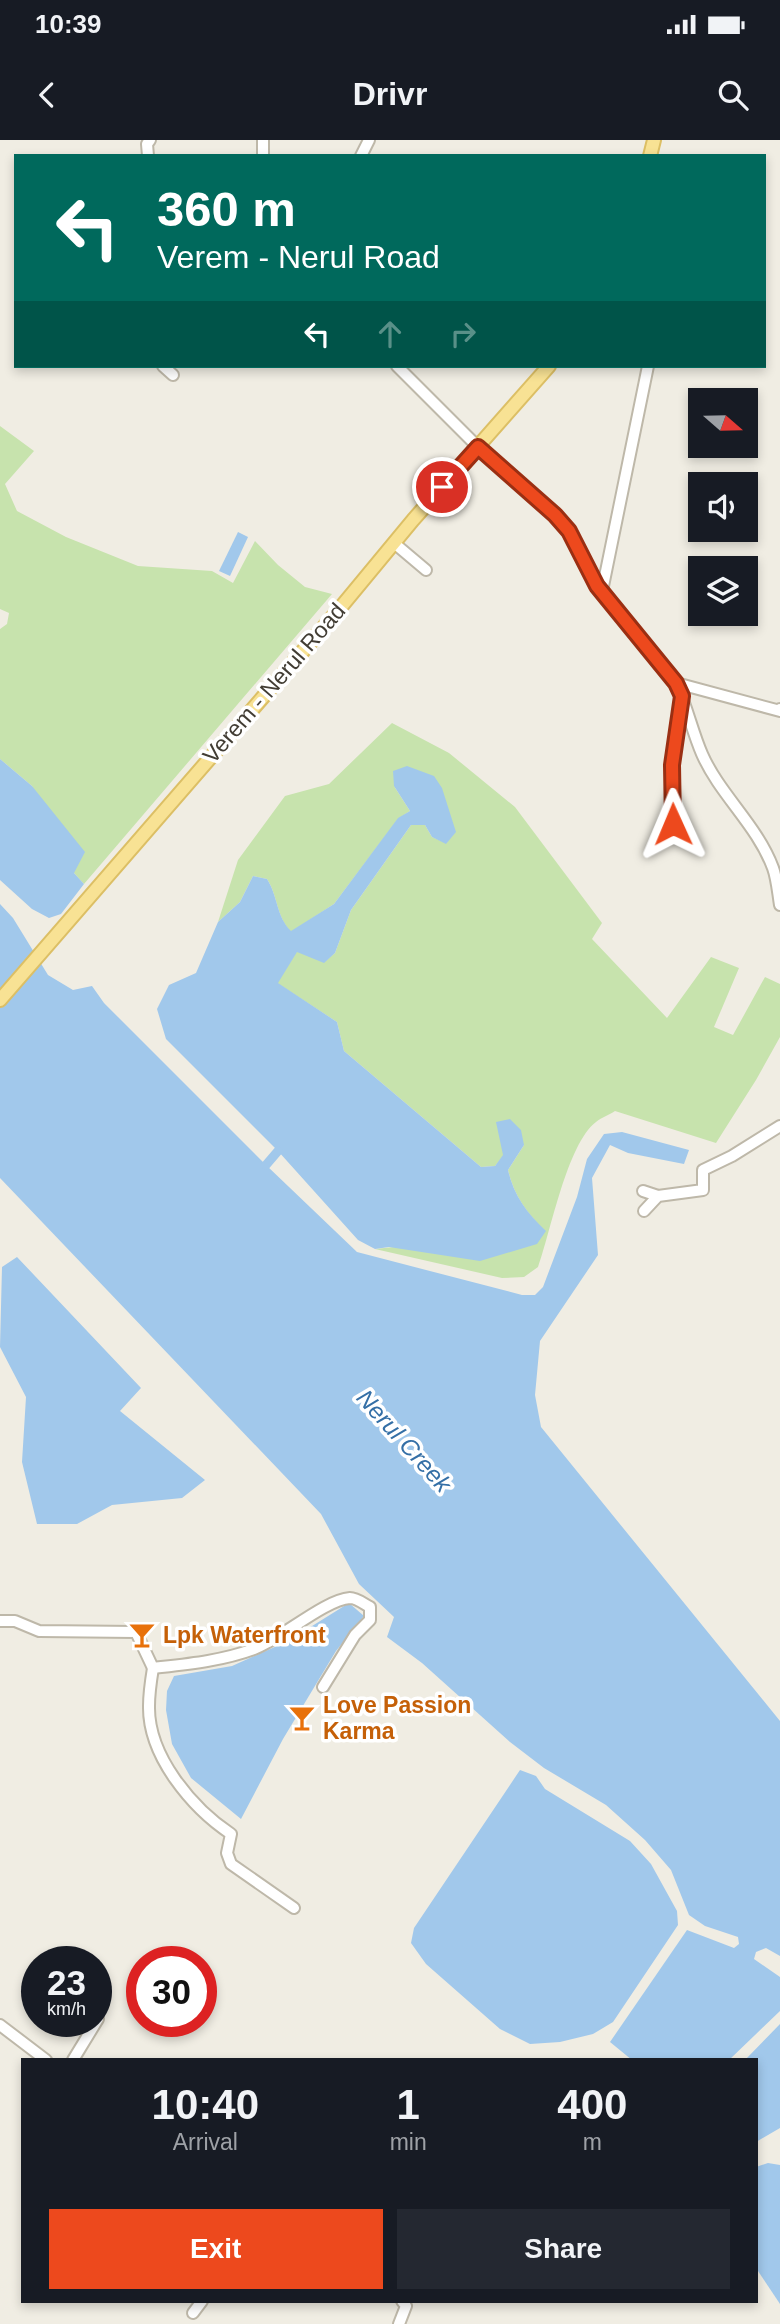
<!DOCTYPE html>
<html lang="en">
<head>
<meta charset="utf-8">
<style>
	:root { --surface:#171b24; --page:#242831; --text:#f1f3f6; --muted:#9ea1a6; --accent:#ed491d }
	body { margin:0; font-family:Arial,sans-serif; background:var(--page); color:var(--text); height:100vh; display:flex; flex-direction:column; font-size:26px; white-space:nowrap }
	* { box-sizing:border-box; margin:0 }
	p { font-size:23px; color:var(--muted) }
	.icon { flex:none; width:38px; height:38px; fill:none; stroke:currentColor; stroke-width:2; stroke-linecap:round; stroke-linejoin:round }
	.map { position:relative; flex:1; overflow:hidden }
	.panel { position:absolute; left:21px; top:1918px; width:737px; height:245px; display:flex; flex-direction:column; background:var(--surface); border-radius:0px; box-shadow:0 4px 10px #0003 }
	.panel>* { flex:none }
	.hud { position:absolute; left:14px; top:14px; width:752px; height:214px; border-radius:0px; box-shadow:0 4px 10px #0003; background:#00695c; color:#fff; overflow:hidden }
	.needle { width:46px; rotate:110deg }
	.tools { position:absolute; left:688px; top:248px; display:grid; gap:14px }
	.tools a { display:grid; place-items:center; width:70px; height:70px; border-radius:0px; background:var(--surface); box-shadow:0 4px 10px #0003; font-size:35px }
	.speed { position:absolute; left:21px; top:1806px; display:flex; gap:14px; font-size:35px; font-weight:700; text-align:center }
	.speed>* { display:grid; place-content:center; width:91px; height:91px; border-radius:50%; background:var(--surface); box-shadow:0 4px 10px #0003; line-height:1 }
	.speed small { font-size:18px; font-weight:400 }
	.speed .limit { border:10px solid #d22; background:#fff; color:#111 }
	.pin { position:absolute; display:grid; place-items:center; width:60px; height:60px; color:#fff; margin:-30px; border:4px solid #fff; border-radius:50%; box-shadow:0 2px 7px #0007 }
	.me { position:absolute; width:77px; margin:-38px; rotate:359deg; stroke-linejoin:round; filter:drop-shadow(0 0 5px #0008) }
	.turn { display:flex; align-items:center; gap:24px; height:147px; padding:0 28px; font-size:32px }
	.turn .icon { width:91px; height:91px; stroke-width:2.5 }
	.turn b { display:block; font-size:49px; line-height:60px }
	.lanes { display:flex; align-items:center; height:66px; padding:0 28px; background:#0003; justify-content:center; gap:35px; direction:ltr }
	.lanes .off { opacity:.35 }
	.eta { display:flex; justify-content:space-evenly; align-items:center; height:119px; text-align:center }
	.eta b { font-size:42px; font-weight:800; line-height:49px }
	.action { display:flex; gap:14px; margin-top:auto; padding:14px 28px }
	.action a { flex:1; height:80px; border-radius:0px; background:var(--accent); color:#fff; font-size:28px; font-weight:800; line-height:80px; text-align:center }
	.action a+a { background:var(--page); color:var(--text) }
	.status { display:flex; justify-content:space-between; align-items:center; height:49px; padding:0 35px; background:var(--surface); direction:ltr }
	.status svg { height:19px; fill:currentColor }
	header { display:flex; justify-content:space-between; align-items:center; height:91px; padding:0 28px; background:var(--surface); font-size:32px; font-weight:800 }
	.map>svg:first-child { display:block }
</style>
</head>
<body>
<div class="status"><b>10:39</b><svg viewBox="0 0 49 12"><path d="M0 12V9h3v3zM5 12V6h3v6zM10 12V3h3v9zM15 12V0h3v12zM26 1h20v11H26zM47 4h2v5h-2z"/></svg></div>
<header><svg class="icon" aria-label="back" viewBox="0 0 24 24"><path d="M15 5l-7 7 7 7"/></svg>Drivr<svg class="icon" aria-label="search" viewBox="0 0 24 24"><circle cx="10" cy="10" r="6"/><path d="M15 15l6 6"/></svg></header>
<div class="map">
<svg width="780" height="2184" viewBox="0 0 780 2184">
	<rect width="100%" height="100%" fill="#f0ede3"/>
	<g fill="#c7e3ad">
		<path d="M 0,286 L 34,311 L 5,344 L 17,371 L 66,397 L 138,426 L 212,431 L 233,443 L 255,401 L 278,425 L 305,447 L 332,454 L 84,744 L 74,733 L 32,646 L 0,619 L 0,489 L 7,484 L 9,473 L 0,469 Z"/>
		<path d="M 392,583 L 449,613 L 515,667 L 602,783 L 592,799 L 667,878 L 711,817 L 739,828 L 714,887 L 733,895 L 765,837 L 780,844 L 780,897 L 756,940 L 716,1003 L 615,971 C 609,975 602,977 596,982 C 567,1004 551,1091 538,1127 L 524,1137 L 502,1138 L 375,1109 L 545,1091 C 527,1073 514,1056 508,1030 L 524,1005 L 504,1015 L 495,1026 L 481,1027 L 344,911 L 337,882 L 277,843 L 297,811 L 324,822 L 335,813 L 351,770 L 411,685 L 425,685 L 432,697 L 446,703 L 394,646 L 410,671 L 398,679 L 334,764 L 291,792 C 276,776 278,756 267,739 L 253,736 L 240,762 L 218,782 L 238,720 L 285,656 L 329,644 Z"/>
	</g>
	<g fill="#a1c8eb">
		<path d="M 238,392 L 248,397 L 230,436 L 219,431 Z"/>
		<path d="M 0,619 L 32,646 L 85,712 L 74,733 L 84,744 L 61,774 L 49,778 L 32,769 L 0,740 Z"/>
		<path d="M 407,626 L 434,636 L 442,648 L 456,692 L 446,704 L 432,697 L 425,685 L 411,685 L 351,770 L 335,813 L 324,823 L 297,812 L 278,843 L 337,882 L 344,911 L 481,1027 L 495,1026 L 503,1015 L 496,982 L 510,979 L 521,990 L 524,1005 L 508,1030 C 514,1056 527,1073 546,1091 L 537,1104 L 480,1121 L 389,1107 L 375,1109 L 358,1100 L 278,1011 L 166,899 L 157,869 L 169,845 L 196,833 L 218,782 L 240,762 L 253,736 L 267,739 C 278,756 276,776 291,791 L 334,764 L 398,678 L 410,671 L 394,646 L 393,631 Z"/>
		<path d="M 0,764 L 13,778 L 48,835 L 73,850 L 92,846 L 104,863 L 266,1025 L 357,1112 L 522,1155 L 535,1155 L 543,1147 L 577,1057 L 587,1019 L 604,994 L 622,992 L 689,1010 L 684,1024 L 628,1013 L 610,1005 L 592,1038 L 598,1115 L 540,1201 L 535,1255 L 541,1287 L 780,1581 L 780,1816 L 766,1808 L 756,1812 L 754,1819 L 780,1837 L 780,1871 L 729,1920 L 632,1920 L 610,1902 L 687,1790 L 734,1808 L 739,1804 L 738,1797 L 705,1786 L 689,1775 L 671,1730 L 645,1700 L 606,1665 L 544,1628 L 510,1602 L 422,1523 L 387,1497 L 394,1477 L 359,1444 L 321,1374 L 0,1038 Z"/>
		<path d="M 17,1117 L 141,1248 L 120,1271 L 205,1340 L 182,1358 L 112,1365 L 77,1384 L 37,1384 L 22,1322 L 26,1257 L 0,1207 L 2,1127 Z"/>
		<path d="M 349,1463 L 364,1476 L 336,1511 L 283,1599 L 241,1679 L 191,1638 L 172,1604 L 166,1570 L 167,1551 L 174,1536 L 232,1526 L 288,1501 Z"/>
		<path d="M 520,1630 L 536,1636 L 545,1649 L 630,1701 L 651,1724 L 677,1771 L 678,1785 L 613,1882 L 593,1894 L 560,1902 L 530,1904 L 500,1889 L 426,1824 L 411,1803 L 414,1788 Z"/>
		<path d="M 780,1884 L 780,1988 L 756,2002 L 756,1920 L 745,1920 Z"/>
		<path d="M 768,2023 L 780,2025 L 780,2164 L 756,2128 L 756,2027 Z"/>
	</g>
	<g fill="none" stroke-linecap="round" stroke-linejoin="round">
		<path stroke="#a1c8eb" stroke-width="9" d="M 266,1025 L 278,1011"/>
		<g stroke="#beb8a9" stroke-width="14">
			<g id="minor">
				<path d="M 263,0 L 263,16"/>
				<path d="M 148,16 L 147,4 L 150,0"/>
				<path d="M 361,16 L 369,0"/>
				<path d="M 163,226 L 173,235"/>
				<path d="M 397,226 L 478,307 L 555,375 L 569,391 L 597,446 L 602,451"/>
				<path d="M 648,226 L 602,451 L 676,543 C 687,566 692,591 702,614 C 720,655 757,685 773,728 C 777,739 778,753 780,765"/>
				<path d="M 394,403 L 426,430"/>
				<path d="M 676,543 L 780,571 L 780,569"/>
				<path d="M 673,684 L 672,625 L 682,558"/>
				<path d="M 643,1051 L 658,1056"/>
				<path d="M 644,1071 L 658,1056 L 703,1050 L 703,1030 L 732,1016 L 780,986"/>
				<path d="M 0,1481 L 15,1481 L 39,1491 L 136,1492 L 153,1528 C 188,1524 221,1521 254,1509 C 281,1499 324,1460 350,1458 C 357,1458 364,1464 370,1467 L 370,1480 L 355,1495 L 323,1547"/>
				<path d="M 153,1528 C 151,1540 149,1553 149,1566 C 148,1616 192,1668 231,1694 L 227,1713 L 231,1724 L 294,1768"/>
				<path d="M 0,1885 L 46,1920"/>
				<path d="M 73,1920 L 98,1879"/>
				<path d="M 193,2173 L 202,2161"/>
				<path d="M 399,2184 L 406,2166 L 402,2161"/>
			</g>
		</g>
		<g stroke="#dcbf65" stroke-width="16">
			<g id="major">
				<path d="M 650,16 L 654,0"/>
				<path d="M 0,860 L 336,473 L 413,380 L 549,226"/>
			</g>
		</g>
		<use href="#minor" stroke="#fff" stroke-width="10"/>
		<use href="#major" stroke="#f8e294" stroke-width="12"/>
	</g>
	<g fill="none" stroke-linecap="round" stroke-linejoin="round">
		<g stroke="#9a2f13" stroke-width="18">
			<path id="route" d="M 442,347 L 478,307 L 555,375 L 569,391 L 597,446 L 676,543 L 682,556 L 672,625 L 673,684"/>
		</g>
		<use href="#route" stroke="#ed491d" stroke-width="12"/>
	</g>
	<defs>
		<g id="bar-bare" transform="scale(2.1)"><path d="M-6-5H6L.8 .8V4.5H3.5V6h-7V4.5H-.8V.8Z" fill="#e8710a" stroke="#fff" stroke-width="2.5" paint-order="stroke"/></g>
	</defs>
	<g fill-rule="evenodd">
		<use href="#bar-bare" x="142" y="1495"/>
		<use href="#bar-bare" x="302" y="1578"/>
	</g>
	<g text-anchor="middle" stroke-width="7" stroke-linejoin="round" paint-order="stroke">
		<g font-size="23" fill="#423d34" stroke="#fff">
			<text transform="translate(274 543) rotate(-49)" y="8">Verem - Nerul Road</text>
		</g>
		<g font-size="23" font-weight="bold" fill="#c56008" stroke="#fff" text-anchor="start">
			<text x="163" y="1503">Lpk Waterfront</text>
			<text x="323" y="1573">Love Passion<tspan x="323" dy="26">Karma</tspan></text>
		</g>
		<g font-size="24" font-style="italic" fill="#346fa6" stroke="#fff">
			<text transform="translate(404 1301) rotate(48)" y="8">Nerul Creek</text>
		</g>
	</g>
</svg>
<div class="tools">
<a><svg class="needle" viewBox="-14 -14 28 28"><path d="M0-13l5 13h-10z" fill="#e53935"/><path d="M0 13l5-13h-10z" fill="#9ea1a6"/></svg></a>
<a><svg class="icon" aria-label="sound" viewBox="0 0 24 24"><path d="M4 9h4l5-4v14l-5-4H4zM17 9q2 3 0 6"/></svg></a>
<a><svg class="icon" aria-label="layers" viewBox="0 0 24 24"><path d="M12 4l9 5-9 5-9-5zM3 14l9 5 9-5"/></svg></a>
</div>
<div class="speed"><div>23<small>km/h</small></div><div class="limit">30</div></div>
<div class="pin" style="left:442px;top:347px;background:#d93025"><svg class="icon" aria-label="arrive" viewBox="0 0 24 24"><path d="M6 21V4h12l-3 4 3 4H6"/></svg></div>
<svg class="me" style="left:673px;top:684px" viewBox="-20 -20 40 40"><path d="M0-17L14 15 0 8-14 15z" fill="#ed491d" stroke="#fff" stroke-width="4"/></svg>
<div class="hud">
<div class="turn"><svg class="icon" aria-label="left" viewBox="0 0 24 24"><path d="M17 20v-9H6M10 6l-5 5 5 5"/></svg><div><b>360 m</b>Verem - Nerul Road</div></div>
<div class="lanes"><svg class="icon" aria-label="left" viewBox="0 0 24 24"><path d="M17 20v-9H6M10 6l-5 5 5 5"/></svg><svg class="icon off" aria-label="ahead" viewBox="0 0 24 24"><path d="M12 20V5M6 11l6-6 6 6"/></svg><svg class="icon off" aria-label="right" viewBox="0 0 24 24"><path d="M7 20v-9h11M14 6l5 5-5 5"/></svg></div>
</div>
<section class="panel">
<div class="eta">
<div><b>10:40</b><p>Arrival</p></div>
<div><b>1</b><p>min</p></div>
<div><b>400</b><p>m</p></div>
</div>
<div class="action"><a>Exit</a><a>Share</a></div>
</section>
</div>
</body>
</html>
